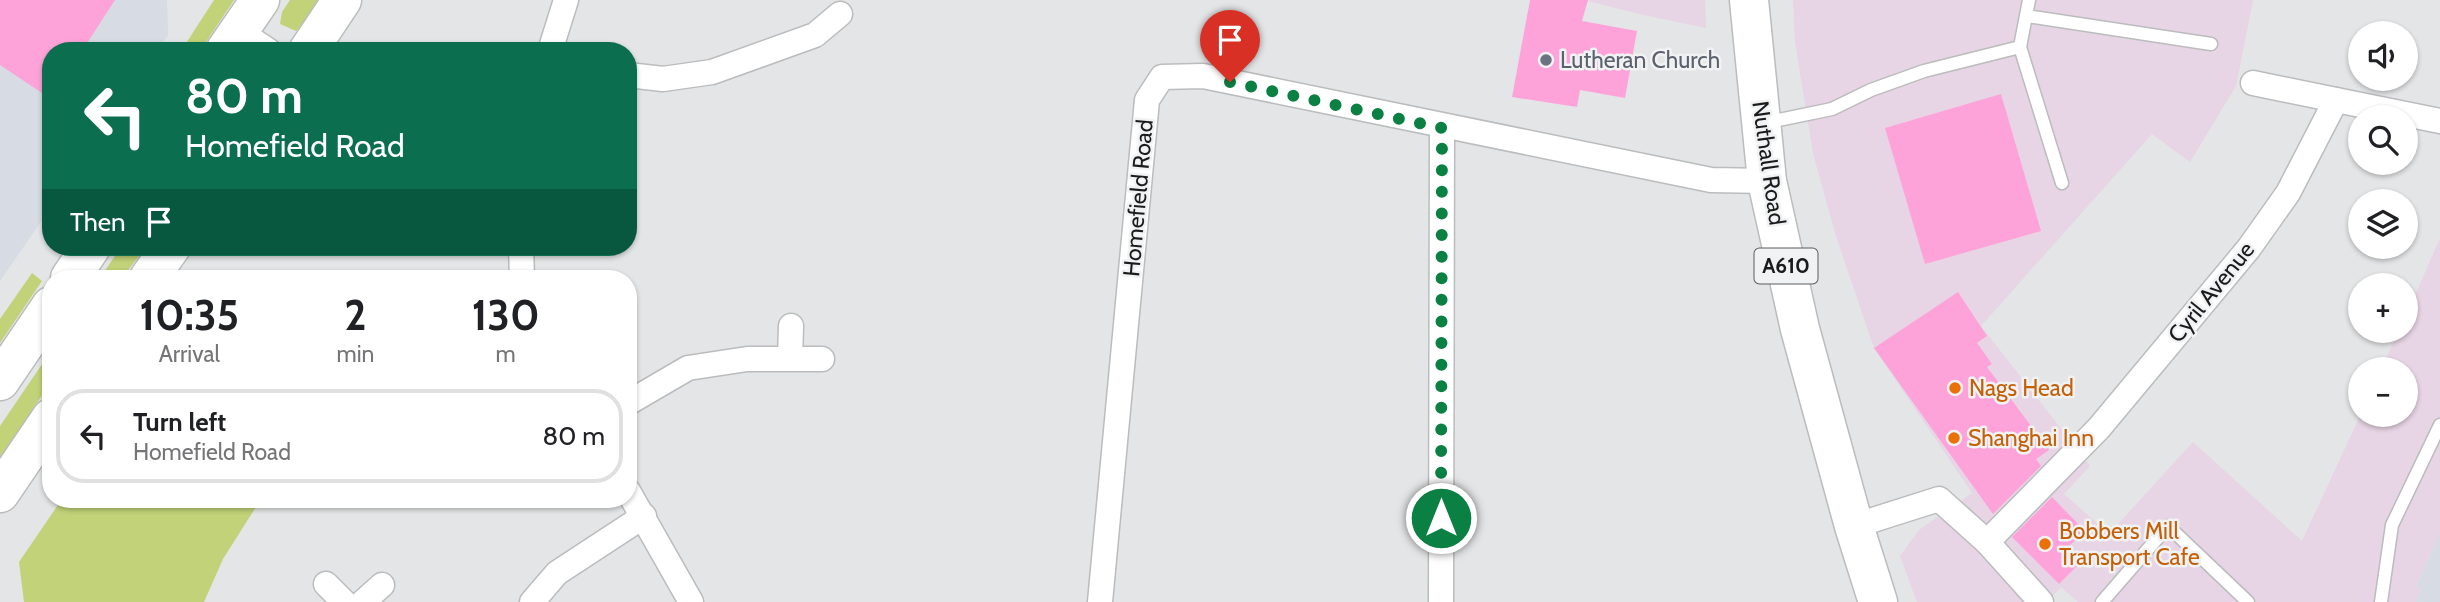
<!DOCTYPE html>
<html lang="en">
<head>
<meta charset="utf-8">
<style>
	:root { --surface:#fff; --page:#f2f2f2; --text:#202124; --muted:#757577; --line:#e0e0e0 }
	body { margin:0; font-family:Cabin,sans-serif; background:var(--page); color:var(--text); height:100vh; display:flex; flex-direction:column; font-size:26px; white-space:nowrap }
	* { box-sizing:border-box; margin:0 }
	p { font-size:23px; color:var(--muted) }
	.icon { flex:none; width:38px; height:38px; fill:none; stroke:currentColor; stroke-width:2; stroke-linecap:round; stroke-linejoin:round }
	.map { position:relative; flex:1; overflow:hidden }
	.drawer { position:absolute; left:42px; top:270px; width:595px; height:238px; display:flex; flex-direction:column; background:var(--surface); border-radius:28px; box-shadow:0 2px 5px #0004 }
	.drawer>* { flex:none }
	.hud { position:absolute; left:42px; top:42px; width:595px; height:214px; border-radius:28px; box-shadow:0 2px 5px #0004; background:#0b6e4f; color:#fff; overflow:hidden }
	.controls { position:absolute; left:2348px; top:21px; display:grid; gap:14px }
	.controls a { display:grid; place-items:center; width:70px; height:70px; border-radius:50%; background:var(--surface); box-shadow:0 2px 5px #0004; font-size:35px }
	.pin { position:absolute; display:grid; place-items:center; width:60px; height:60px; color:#fff; margin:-72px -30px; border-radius:50% 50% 50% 0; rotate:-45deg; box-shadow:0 0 7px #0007 }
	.pin .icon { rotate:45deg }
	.me { position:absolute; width:77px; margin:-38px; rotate:0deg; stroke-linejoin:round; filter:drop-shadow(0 0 5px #0008) }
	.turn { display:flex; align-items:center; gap:24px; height:147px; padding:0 28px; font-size:32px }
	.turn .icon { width:91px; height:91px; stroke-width:2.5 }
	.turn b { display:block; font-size:49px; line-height:60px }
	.then { display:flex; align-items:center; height:66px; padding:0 28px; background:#0003; gap:14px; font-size:26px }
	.eta { display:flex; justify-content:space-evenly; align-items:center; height:119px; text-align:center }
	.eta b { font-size:42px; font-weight:700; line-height:49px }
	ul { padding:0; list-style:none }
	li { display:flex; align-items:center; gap:21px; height:94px; margin:0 14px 10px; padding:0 14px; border:4px solid var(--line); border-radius:28px }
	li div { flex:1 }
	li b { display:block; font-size:26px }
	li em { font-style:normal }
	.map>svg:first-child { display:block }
</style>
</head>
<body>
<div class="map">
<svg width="2440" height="602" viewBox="0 0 2440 602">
	<rect width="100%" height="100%" fill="#e4e5e6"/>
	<g fill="#e7d4e4">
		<path d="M 1584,0 L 1705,0 L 1706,28 L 1639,14 Z"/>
		<path d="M 1793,0 L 2253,0 L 2236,86 L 2190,162 L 2152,134 L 1981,326 L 2090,466 L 2064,494 L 2109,534 L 2193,442 L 2302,541 L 2361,414 L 2406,415 L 2406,369 L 2381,369 L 2399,331 L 2406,331 L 2406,316 L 2440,238 L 2440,532 L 2416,586 L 2421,588 L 2416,602 L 2078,602 L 2061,587 L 2046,602 L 1917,602 L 1900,556 L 1919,530 L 1972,493 L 1874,348 L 1835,233 L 1813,153 L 1795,42 Z"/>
	</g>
	<g fill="#d7dbe3">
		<path d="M 0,0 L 167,0 L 168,35 L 157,51 L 51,51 L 51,207 L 0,281 Z"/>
		<path d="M 2440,532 L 2440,602 L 2416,602 L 2421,589 L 2416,587 Z"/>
	</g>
	<g fill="#c2d278">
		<path d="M 214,0 L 234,0 L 200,51 L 181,51 Z"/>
		<path d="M 290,0 L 323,0 L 312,16 L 296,31 L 280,24 L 282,12 Z"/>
		<path d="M 121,247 L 146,247 L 122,278 L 100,278 Z"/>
		<path d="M 32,273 L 42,281 L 0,343 L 0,319 Z"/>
		<path d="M 51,351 L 51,382 L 0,458 L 0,426 Z"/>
		<path d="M 62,499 L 261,499 L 223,559 L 204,602 L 24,602 L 19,562 Z"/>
	</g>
	<g fill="#fda3d9">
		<path d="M 0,0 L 115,0 L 82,51 L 51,51 L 51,99 L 0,65 Z"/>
		<path d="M 1530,0 L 1588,0 L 1582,21 L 1637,31 L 1625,98 L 1580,90 L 1577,107 L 1512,97 Z"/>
		<path d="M 2001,94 L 2041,231 L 1925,264 L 1885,128 Z"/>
		<path d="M 1958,292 L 1987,336 L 1977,343 L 1992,364 L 1987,367 L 2049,450 L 2036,459 L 2041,466 L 1993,514 L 1874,348 Z"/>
		<path d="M 2052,497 L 2085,531 L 2068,547 L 2082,561 L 2059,584 L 2012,537 Z"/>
	</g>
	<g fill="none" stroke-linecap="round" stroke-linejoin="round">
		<g stroke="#bbbcbd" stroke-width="15">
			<g id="lane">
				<path d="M 2029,0 L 2020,47 L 2062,183"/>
				<path d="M 2027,16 L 2211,44"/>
				<path d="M 1764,123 L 1832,109 L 1871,90 L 1924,71 L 2020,47"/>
				<path d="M 2102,602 L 2168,526 L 2248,602"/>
				<path d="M 2381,602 L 2392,525 L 2440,425"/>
			</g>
		</g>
		<g stroke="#bbbcbd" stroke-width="27">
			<g id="street">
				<path d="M 239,31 L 269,51"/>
				<path d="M 550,51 L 566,0"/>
				<path d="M 628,75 L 663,79 L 712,72 L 815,35 L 840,14"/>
				<path d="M 2253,83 L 2336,100"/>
				<path d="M 521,247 L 522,278"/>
				<path d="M 790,358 L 791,326"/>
				<path d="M 628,403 L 688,368 L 747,359 L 822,359"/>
				<path d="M 628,491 L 691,602"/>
				<path d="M 1854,526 L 1939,499 L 1987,542 L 2041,602"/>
				<path d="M 1987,542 L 2099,428 L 2249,248 L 2288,193 L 2336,100 L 2440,121"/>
				<path d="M 326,584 L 344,602"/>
				<path d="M 363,602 L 382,585"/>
				<path d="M 532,602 L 557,573 L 644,516"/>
				<path d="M 1100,602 L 1147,100 L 1162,77 L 1203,76 L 1711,180 L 1767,181"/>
				<path d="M 1441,602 L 1442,128"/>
			</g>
		</g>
		<g stroke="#bbbcbd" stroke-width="41">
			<path id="primary" d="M 1749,0 L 1767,181 L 1800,329 L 1854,526 L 1878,602"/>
		</g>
		<g stroke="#bbbcbd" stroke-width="41">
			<g id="highway">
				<path d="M 225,51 L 260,0"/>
				<path d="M 308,51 L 342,0"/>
				<path d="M 70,278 L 91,247"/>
				<path d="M 149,278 L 171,247"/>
				<path d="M 0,381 L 51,306"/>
				<path d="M 0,493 L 51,418"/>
			</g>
		</g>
		<use href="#lane" stroke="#fff" stroke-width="12"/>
		<use href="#street" stroke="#fff" stroke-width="24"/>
		<use href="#primary" stroke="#fff" stroke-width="38"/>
		<use href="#highway" stroke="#fff" stroke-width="38"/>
	</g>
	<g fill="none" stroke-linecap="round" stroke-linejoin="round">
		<path stroke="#0b8043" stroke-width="12" stroke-dasharray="0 21.6" d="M 1230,82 L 1442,128 L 1441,518"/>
	</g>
	<circle fill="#6b7280" stroke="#f1f2f3" stroke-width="2.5" cx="1546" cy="60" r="7"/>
	<g fill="#e8710a" stroke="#f1f2f3" stroke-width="2.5">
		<circle cx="1955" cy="388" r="7"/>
		<circle cx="1954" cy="438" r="7"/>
		<circle cx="2045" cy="544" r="7"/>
	</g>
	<g text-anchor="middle" stroke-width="5" stroke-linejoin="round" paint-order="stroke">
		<rect fill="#f1f2f3" stroke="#5b5c5c" stroke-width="2" x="1754.5" y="248.5" width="63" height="35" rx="5"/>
		<g font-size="21" font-weight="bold" fill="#1b1b1c">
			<text x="1786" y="273">A610</text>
		</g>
		<g font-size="23" fill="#5b616d" stroke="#f1f2f3" text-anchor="start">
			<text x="1560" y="68">Lutheran Church</text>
		</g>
		<g font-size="23" fill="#1b1b1c" stroke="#f1f2f3">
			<text transform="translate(1769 163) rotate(82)" y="8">Nuthall Road</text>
			<text transform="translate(1138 198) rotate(-85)" y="8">Homefield Road</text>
			<text transform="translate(2211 292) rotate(-51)" y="8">Cyril Avenue</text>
		</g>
		<g font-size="23" fill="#c56008" stroke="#f1f2f3" text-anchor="start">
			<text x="1969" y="396">Nags Head</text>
			<text x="1968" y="446">Shanghai Inn</text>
			<text x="2059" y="539">Bobbers Mill<tspan x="2059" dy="26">Transport Cafe</tspan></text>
		</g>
	</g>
</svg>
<div class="controls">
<a><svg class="icon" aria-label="sound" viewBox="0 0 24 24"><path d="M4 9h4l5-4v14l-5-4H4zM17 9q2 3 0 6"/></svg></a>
<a><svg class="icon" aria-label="search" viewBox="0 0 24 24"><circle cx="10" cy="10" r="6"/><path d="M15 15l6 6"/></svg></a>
<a><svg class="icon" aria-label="layers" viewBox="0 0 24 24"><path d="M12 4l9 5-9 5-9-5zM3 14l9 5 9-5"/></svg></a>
<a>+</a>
<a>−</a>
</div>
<div class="pin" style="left:1230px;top:82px;background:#d93025"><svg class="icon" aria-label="arrive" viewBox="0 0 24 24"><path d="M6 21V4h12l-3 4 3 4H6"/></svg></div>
<svg class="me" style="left:1441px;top:518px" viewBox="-20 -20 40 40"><circle r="17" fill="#0b8043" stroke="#fff" stroke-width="3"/><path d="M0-11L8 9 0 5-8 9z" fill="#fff"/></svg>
<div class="hud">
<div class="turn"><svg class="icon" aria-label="left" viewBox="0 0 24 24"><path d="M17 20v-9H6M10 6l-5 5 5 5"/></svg><div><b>80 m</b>Homefield Road</div></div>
<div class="then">Then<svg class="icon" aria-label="arrive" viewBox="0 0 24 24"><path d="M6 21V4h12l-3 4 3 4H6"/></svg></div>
</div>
<section class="drawer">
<div class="eta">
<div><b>10:35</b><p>Arrival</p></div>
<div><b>2</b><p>min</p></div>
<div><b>130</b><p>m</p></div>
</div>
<ul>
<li><svg class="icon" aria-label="left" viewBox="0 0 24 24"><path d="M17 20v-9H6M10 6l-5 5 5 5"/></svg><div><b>Turn left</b><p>Homefield Road</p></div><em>80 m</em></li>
</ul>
</section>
</div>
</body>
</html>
